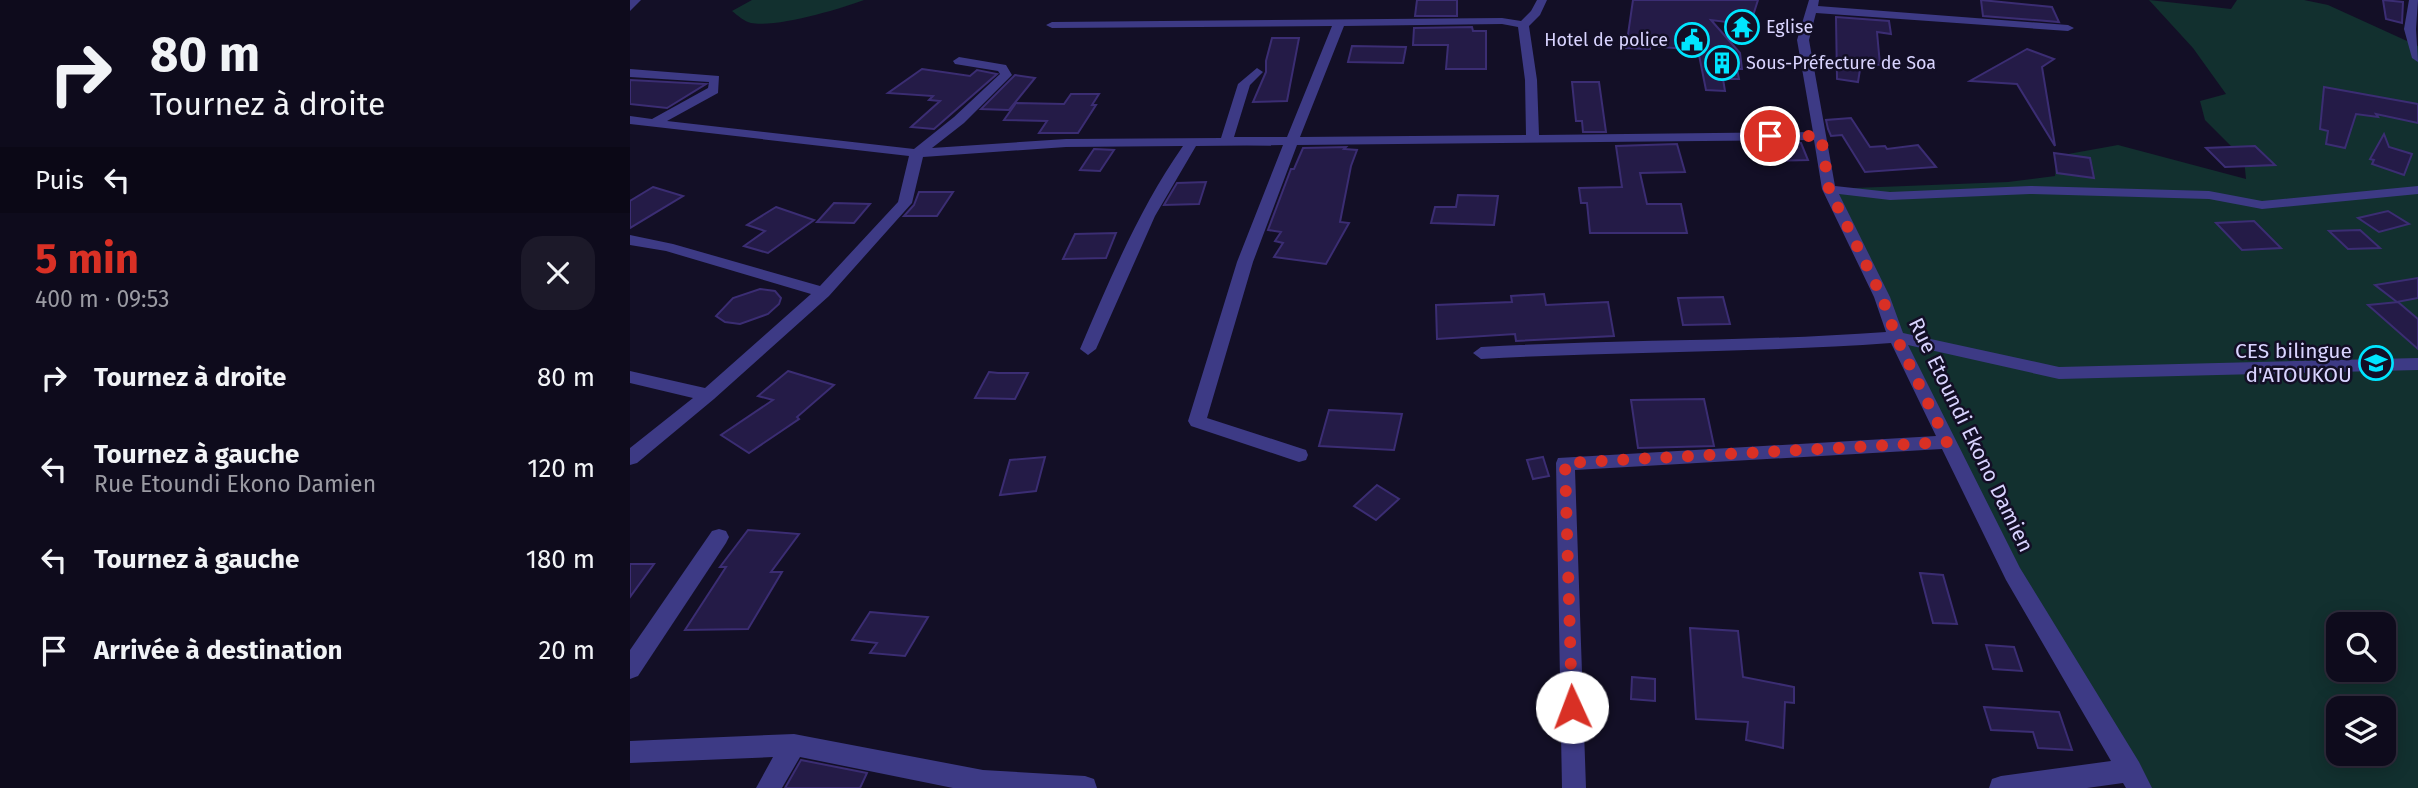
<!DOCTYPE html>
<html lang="fr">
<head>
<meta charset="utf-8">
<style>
	:root { --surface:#0e0b1c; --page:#1c1929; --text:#f1f3f6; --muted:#9b9ba3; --line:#2e2b3b; --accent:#d93025 }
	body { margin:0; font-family:"Fira Sans",sans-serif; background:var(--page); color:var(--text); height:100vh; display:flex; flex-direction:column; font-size:26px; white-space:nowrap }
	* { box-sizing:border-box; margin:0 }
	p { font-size:23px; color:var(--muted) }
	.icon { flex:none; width:38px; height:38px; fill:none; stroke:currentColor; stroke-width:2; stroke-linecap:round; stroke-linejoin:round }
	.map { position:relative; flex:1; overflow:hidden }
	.details { display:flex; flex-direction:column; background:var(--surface); width:630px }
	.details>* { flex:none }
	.top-card { background:#0e0b1c; color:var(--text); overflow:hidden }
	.buttons { position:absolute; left:1696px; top:612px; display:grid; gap:14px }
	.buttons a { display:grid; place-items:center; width:70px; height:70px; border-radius:14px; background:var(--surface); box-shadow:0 4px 18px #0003,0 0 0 2px var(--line); font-size:35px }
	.pin { position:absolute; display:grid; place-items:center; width:60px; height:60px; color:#fff; margin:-30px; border:4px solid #fff; border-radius:50%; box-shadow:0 2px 7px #0007 }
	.me { position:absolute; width:77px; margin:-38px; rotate:358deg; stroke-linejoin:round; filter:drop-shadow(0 0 5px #0008) }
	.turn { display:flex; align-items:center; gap:24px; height:147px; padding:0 35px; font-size:32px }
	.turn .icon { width:91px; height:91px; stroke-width:2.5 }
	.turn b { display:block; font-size:49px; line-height:60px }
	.then { display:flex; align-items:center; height:66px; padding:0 35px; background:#0003; gap:14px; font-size:26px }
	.round { display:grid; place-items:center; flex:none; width:74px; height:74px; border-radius:21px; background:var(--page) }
	.overview { display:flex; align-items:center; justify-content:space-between; height:119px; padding:0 35px }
	h1 { font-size:42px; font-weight:700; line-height:52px; color:var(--accent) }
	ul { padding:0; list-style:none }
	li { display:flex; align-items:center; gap:21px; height:91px; padding:0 35px }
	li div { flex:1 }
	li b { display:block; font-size:26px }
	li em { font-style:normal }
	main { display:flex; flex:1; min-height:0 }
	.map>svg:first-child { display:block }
</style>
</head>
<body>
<main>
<section class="details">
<div class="top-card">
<div class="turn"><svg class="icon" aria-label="right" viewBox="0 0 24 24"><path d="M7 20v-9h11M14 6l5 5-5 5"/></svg><div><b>80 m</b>Tournez à droite</div></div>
<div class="then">Puis<svg class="icon" aria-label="left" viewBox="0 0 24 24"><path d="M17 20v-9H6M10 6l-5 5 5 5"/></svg></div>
</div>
<div class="overview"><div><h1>5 min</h1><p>400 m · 09:53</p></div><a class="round"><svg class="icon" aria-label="close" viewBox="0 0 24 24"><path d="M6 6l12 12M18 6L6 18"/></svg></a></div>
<ul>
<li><svg class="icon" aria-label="right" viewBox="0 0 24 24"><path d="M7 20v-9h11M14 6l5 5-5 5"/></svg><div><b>Tournez à droite</b></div><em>80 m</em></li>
<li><svg class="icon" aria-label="left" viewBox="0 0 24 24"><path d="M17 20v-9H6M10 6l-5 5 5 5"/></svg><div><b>Tournez à gauche</b><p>Rue Etoundi Ekono Damien</p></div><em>120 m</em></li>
<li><svg class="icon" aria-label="left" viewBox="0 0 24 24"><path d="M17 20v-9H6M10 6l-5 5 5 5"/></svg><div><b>Tournez à gauche</b></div><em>180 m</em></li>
<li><svg class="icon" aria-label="arrive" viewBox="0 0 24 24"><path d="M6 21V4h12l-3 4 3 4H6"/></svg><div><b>Arrivée à destination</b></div><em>20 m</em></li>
</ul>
</section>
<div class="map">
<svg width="1788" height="788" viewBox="0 0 1788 788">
	<rect width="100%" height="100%" fill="#130f26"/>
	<g fill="#12302f" fill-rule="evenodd">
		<path d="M 122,0 L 234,0 C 210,9 146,28 121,23 C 115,22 107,15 102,11 Z"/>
		<path d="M 1519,0 L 1601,9 L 1607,0 L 1674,0 L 1698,5 L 1788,46 L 1788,788 L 1510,788 L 1383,574 L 1199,189 L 1378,182 L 1425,176 L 1427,156 L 1488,145 L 1616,179 L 1614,159 L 1575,120 L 1570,101 L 1596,94 L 1563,48 ZM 1708,625 L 1754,625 L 1754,670 L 1708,670 ZM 1708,709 L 1754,709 L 1754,754 L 1708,754 Z"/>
	</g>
	<g fill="#241b47" stroke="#3b2d73" stroke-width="2">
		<path d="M 787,0 L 827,0 L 827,16 L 785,16 Z"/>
		<path d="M 1003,0 L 1128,0 L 1120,25 L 1081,20 L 1110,53 L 1112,69 L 1107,69 L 1109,79 L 1093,79 L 1095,91 L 1076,90 L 1068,50 L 1020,46 L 1020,49 L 996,48 Z"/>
		<path d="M 1351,0 L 1422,7 L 1429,22 L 1353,16 Z"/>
		<path d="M 1753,0 L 1773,2 L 1772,23 L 1756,19 Z"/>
		<path d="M 1206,17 L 1259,21 L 1261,34 L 1247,32 L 1250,65 L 1231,63 L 1228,82 L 1207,79 Z"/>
		<path d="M 842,27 L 843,31 L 856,31 L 856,69 L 816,69 L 818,45 L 783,45 L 784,28 Z"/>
		<path d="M 642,38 L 669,38 L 657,101 L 623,102 L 636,72 L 636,61 Z"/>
		<path d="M 722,46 L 776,47 L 773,63 L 718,62 Z"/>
		<path d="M 1397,49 L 1424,59 L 1412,67 L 1425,146 L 1387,84 L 1340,81 Z"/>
		<path d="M 292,69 L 340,76 L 347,70 L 367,74 L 304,129 L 281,127 L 310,101 L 299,100 L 303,96 L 258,93 Z"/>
		<path d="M 385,75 L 405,78 L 379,110 L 351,109 Z"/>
		<path d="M 0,80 L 76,84 L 37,108 L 0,104 Z"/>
		<path d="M 942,82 L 969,82 L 976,132 L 953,132 L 952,121 L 946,121 Z"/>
		<path d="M 1694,87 L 1788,104 L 1788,123 L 1746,114 L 1748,117 L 1726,114 L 1715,148 L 1696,144 L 1698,131 L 1690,129 Z"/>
		<path d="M 441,94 L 469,94 L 462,105 L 466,105 L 448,133 L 409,133 L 417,121 L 374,120 L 386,103 L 434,104 Z"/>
		<path d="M 1221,118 L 1240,147 L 1255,146 L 1257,149 L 1288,145 L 1306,167 L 1235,172 L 1212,135 L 1201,136 L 1198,129 L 1196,120 Z"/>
		<path d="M 1754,134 L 1759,147 L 1782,154 L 1774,175 L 1742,164 L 1744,160 L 1740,159 Z"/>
		<path d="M 1171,143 L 1178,160 L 1140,161 L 1134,144 Z"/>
		<path d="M 1047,144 L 1055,172 L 1010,173 L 1017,204 L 1051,204 L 1057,233 L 960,233 L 957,203 L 951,203 L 949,188 L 992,187 L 986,146 Z"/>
		<path d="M 1625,146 L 1645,165 L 1595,167 L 1576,148 Z"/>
		<path d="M 716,147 L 714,149 L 727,150 L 721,166 L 710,222 L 719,223 L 696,264 L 644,257 L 653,243 L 645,241 L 651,232 L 638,230 L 661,169 L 664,169 L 673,148 Z"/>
		<path d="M 464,149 L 484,150 L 470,171 L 450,170 Z"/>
		<path d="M 1424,153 L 1460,158 L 1464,178 L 1427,173 Z"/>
		<path d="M 576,182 L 569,204 L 534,205 L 547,183 Z"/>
		<path d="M 23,187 L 53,196 L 0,228 L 0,201 Z"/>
		<path d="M 289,192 L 323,192 L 307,216 L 274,216 L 284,205 Z"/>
		<path d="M 828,195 L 868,196 L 864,225 L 801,223 L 805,207 L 826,207 Z"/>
		<path d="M 204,203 L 240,204 L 224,223 L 187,222 Z"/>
		<path d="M 146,207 L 184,220 L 138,253 L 114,246 L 135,231 L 117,225 Z"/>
		<path d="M 1758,211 L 1779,224 L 1749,232 L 1728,218 Z"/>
		<path d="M 1624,221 L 1651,248 L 1612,250 L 1586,223 Z"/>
		<path d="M 1730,230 L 1750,248 L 1718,249 L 1699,231 Z"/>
		<path d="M 486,233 L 476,258 L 433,259 L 445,234 Z"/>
		<path d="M 1788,278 L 1788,298 L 1767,302 L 1745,285 Z"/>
		<path d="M 130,289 L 145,291 L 151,298 L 149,304 L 138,314 L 110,324 L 95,322 L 86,316 L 103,298 Z"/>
		<path d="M 914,294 L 916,305 L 978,302 L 984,336 L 886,341 L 885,334 L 807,339 L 806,305 L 882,302 L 881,296 Z"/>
		<path d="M 1093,297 L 1100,324 L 1053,325 L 1048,298 Z"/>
		<path d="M 1768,302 L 1788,319 L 1788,349 L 1738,305 Z"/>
		<path d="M 158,371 L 204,385 L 167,417 L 169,419 L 119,453 L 91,435 L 143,400 L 128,396 Z"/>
		<path d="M 359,372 L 368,373 L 398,373 L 385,399 L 345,398 Z"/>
		<path d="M 1074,399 L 1084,446 L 1008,448 L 1001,400 Z"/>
		<path d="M 699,410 L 772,414 L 764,450 L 689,446 Z"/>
		<path d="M 415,457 L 406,491 L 370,495 L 380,460 Z"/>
		<path d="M 913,457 L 919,476 L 903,479 L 897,460 Z"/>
		<path d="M 747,485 L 769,499 L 746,520 L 724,506 Z"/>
		<path d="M 118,530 L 169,534 L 141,572 L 152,572 L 118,629 L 55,630 L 96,567 L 90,567 Z"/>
		<path d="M 0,564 L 24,564 L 0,597 Z"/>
		<path d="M 1290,573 L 1313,575 L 1327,624 L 1303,623 Z"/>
		<path d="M 240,612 L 262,614 L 298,617 L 275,656 L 240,653 L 247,643 L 222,640 Z"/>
		<path d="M 1060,628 L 1108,631 L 1113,677 L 1164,687 L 1164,703 L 1155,702 L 1153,748 L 1116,740 L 1118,722 L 1066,719 Z"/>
		<path d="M 1356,645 L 1384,647 L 1392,671 L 1363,669 Z"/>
		<path d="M 1002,677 L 1025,679 L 1025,701 L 1001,699 Z"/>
		<path d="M 1354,707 L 1429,712 L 1442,750 L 1408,748 L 1403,732 L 1361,730 Z"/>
		<path d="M 171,760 L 237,773 L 230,788 L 155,788 Z"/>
	</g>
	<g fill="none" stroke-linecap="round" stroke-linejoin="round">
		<g fill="#3d3a85" fill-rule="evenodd">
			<path d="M 11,0 L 0,11 L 0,0 Z"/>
			<path d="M 907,0 L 917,0 L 910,15 L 899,26 L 907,80 L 909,135 L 1183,132 L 1167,40 L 1179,0 L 1189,0 L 1188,6 L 1438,25 L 1444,28 L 1438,31 L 1186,13 L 1179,40 L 1205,186 L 1260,192 L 1400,186 L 1579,191 L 1632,201 L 1788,186 L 1788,194 L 1632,209 L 1579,199 L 1400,194 L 1260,200 L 1209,194 L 1260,297 L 1273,333 L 1429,367 L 1788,358 L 1788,370 L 1429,379 L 1278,345 L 1390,568 L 1509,762 L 1522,788 L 1496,788 L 1493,783 L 1457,788 L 1359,788 L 1362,779 L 1371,776 L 1481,761 L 1376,580 L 1312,449 L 945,470 L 956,788 L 932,788 L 926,463 L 928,458 L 1306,436 L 1261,343 C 1124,353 987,351 851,359 L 843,353 L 851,347 C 986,339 1121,342 1256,332 L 1244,297 L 1192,189 L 1184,140 L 667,145 L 623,262 L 577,418 L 676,450 L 678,455 L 676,460 L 669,462 L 561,426 L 558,421 L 607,262 L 653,145 L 566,146 L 525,216 L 466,349 L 458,355 L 450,349 C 480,279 509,209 553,146 L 436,147 L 293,157 L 282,203 L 199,296 L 84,399 L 7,463 L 0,465 L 0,448 L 63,398 L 0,383 L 0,371 L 75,388 L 181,294 L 36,251 L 0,245 L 0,235 L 43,244 L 190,286 L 268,202 L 279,156 L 0,124 L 0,116 L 22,119 L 78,88 L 79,82 L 0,77 L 0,69 L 89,76 L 88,93 L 37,121 L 284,149 L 324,117 L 370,74 L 368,71 L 325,64 L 323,61 L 329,57 L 376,65 L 382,75 L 334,123 L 302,148 L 436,139 L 591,138 L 608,84 L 627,68 L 633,72 L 620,85 L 604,137 L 657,137 L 702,26 L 422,28 L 416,25 L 422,22 L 872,18 L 891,21 L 901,11 ZM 872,24 L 888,27 L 895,80 L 896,135 L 670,137 L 714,26 Z"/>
			<path d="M 1779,0 L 1788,0 L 1786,29 L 1788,62 L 1782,58 L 1774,29 Z"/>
			<path d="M 89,529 L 96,531 L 99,537 L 96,543 L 8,676 L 0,679 L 0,650 L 82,531 Z"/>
			<path d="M 164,734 L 353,770 L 455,776 L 464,779 L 467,788 L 323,788 L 170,757 L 152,788 L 126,788 L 143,757 L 0,763 L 0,741 Z"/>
		</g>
	</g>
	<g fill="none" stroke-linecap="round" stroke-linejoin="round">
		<path stroke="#d93025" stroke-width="12" stroke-dasharray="0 21.6" d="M 942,707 L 935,463 L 1317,442 L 1266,337 L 1252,297 L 1199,189 L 1191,136 L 1140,136"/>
	</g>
	<defs>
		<g id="temple-ring" transform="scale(1.75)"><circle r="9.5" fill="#130f26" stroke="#00e5ff" stroke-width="1.5"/><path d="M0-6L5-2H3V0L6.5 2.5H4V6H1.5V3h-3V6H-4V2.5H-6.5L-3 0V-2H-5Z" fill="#00e5ff"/></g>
		<g id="civic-ring" transform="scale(1.75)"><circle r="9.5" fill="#130f26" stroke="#00e5ff" stroke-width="1.5"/><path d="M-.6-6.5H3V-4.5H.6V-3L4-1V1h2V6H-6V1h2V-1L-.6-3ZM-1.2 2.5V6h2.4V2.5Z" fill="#00e5ff"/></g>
		<g id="building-ring" transform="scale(1.75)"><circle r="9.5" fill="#130f26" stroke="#00e5ff" stroke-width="1.5"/><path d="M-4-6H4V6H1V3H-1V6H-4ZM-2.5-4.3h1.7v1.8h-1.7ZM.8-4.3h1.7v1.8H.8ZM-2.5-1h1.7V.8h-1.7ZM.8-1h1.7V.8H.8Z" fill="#00e5ff"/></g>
		<g id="school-ring" transform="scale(1.75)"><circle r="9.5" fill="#130f26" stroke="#00e5ff" stroke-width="1.5"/><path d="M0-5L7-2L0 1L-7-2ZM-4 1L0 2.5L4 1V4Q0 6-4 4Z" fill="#00e5ff"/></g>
	</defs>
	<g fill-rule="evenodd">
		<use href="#temple-ring" x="1112" y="27"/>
		<use href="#civic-ring" x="1062" y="40"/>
		<use href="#building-ring" x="1092" y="63"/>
		<use href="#school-ring" x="1746" y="363"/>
	</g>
	<g text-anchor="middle" stroke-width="5" stroke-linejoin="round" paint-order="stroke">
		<g font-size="18" fill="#d9d4ff" stroke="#130f26" text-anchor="start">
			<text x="1136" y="33">Eglise</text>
			<text x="1038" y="46" text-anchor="end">Hotel de police</text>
			<text x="1116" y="69">Sous-Préfecture de Soa</text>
		</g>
		<g font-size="21" fill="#d9d4ff" stroke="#130f26" text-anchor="end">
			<text x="1722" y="358">CES bilingue<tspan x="1722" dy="24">d'ATOUKOU</tspan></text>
		</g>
		<g font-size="21" fill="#d9d4ff" stroke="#130f26">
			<text transform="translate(1341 435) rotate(64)" y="7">Rue Etoundi Ekono Damien</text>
		</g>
	</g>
</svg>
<div class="buttons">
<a><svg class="icon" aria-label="search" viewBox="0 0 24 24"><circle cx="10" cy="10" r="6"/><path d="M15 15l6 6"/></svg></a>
<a><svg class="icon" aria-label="layers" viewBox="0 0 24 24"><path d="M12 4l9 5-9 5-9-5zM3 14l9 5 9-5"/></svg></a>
</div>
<div class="pin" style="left:1140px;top:136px;background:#d93025"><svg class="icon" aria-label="arrive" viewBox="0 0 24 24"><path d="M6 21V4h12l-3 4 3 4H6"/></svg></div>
<svg class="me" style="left:942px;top:707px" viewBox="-20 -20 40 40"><circle r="19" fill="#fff"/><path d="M0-13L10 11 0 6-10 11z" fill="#d93025"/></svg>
</div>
</main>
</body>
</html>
